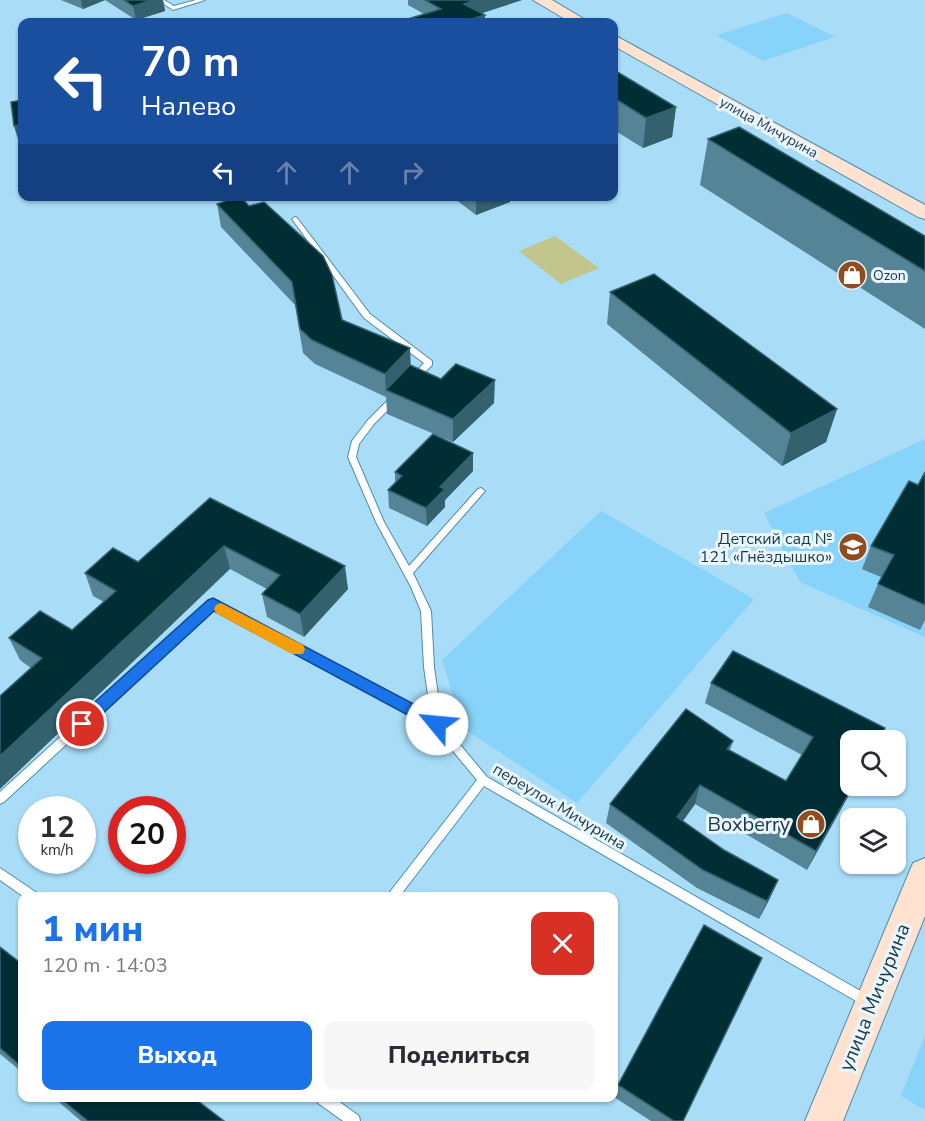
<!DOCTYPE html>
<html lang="ru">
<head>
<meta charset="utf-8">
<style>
	:root { --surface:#fff; --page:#f7f7f7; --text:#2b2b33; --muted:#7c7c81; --accent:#1a73e8 }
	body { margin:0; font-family:"Nunito Sans",sans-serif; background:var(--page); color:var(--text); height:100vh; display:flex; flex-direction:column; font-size:22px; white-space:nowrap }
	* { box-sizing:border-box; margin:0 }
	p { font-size:20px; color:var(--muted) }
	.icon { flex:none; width:33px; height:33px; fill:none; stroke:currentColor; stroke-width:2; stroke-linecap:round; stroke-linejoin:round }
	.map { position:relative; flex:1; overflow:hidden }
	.details { position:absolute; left:18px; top:892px; width:600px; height:210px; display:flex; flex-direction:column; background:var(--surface); border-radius:12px; box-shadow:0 2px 4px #0004 }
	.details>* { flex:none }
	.hud { position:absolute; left:18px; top:18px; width:600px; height:183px; border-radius:12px; box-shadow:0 2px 4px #0004; background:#1a4fa0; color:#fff; overflow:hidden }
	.tools { position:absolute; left:840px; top:730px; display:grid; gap:12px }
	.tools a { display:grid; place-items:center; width:66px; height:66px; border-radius:12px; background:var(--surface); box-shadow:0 2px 4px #0004; font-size:30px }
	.speed { position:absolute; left:18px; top:796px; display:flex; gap:12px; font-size:30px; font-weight:700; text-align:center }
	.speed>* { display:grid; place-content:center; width:78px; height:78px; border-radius:50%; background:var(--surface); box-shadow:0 2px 4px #0004; line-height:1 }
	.speed small { font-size:15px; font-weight:400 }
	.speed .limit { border:9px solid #d22; background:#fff; color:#111 }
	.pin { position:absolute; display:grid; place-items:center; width:51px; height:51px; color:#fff; margin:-26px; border:3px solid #fff; border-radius:50%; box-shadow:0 2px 6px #0007 }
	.me { position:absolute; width:66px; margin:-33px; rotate:298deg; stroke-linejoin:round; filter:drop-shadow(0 0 4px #0008) }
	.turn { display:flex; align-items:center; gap:21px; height:126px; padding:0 24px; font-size:27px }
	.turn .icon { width:78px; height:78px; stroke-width:2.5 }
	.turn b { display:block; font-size:42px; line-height:51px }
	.lanes { display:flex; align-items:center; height:57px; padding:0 24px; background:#0003; justify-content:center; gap:30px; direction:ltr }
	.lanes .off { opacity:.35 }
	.round { display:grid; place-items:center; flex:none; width:63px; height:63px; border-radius:12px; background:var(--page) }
	.head { display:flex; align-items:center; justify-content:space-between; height:102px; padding:0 24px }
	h1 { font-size:36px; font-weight:800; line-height:45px; color:var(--accent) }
	.action { display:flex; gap:12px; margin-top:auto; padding:12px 24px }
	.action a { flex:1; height:69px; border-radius:12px; background:var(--accent); color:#fff; font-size:24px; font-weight:800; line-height:69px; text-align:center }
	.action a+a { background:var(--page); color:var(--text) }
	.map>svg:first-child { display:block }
</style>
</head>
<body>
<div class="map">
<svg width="925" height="1121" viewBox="0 0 925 1121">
	<rect width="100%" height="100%" fill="#a8dcf7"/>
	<g fill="#88d3f9">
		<path d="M 787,13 L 835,37 L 763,61 L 716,35 Z"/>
		<path d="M 925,439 L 925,637 L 800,582 L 764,513 Z"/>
		<path d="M 601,511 L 754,599 L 577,803 L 463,728 L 442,660 Z"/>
		<path d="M 925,1035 L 925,1110 L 901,1096 Z"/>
	</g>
	<path fill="#c2c68c" d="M 555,236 L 599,268 L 561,284 L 519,251 Z"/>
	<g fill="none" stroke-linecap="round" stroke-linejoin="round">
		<g stroke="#4d8dac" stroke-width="2">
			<g id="lane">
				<path d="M 158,0 L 164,0 L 174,6 L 196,0 L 205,0 L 173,10 Z"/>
				<path d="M 295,217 L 297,218 L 370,314 L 432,361 L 432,365 L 416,381 L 410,381 L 409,379 L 424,363 L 364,318 L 292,219 Z"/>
				<path d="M 395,395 L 399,398 L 398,400 L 374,424 L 359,444 L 356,457 L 384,522 L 409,566 L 478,489 L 481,488 L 485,491 L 413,573 L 431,611 L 434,667 L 442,723 L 487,777 L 871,997 L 873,1001 L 871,1005 L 867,1007 L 863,1005 L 484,786 L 399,897 L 386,897 L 477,780 L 433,727 L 213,609 L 4,802 L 0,804 L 0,792 L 209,601 L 212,600 L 431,716 L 424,667 L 421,611 L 411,587 L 376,522 L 348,457 L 352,441 L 368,420 L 392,396 Z"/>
				<path d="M 0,868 L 37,893 L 39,897 L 24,897 L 0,880 Z"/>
				<path d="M 317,1098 L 334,1098 L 359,1116 L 360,1121 L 343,1121 L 318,1103 Z"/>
			</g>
		</g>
		<g stroke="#4d8dac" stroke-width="2">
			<g id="secondary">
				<path d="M 533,0 L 552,0 L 589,22 L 570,22 Z"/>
				<path d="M 614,35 L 925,205 L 925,219 L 918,217 L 614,46 Z"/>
				<path d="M 925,858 L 925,916 L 843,1121 L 805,1121 L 913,863 Z"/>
			</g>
		</g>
		<use href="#lane" fill="#fff" fill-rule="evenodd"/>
		<use href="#secondary" fill="#ffe2d0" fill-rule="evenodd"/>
	</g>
	<g fill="#548496">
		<path d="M 61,0 L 105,0 L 83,9 Z"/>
		<path d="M 105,0 L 163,0 L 165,11 L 136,20 Z"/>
		<path d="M 408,0 L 522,0 L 482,13 L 424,14 L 408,5 Z"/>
		<path d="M 614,70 L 676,107 L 672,137 L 643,148 L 614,130 Z"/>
		<path d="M 708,139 L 925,236 L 925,329 L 700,185 Z"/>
		<path d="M 451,196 L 510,196 L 510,202 L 476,215 Z"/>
		<path d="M 217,204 L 342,320 L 410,348 L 410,366 L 494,403 L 453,442 L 387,414 L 386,397 L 315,364 L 303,353 L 295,305 L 221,227 Z"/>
		<path d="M 610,292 L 837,409 L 826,442 L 782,466 L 607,324 Z"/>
		<path d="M 473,453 L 473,471 L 445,500 L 445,507 L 427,526 L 389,508 L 388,490 L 395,483 L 395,472 Z"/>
		<path d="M 925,472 L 925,620 L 920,630 L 868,607 L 881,577 L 862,569 L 871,546 L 918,485 Z"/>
		<path d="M 210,498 L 348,589 L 304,637 L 267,617 L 262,594 L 267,589 L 230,569 L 31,668 L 20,660 L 9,638 L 72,630 L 104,602 L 93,596 L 85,573 L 138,562 Z"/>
		<path d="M 711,683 L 885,728 L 850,786 L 807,870 L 695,804 L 683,821 L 724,850 L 778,880 L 770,898 L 759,919 L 697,888 L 606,823 L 610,804 L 733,741 L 730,750 L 786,781 L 802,755 L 705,703 Z"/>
		<path d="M 0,947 L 22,964 L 22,1072 L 0,1054 Z"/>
		<path d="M 618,1085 L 683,1121 L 651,1121 L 614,1097 Z"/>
		<path d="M 54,1098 L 194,1098 L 224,1121 L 81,1121 Z"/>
	</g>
	<g fill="#33626e">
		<path d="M 81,0 L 105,0 L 83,9 Z"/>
		<path d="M 152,0 L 163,0 L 165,11 L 136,20 L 133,6 Z"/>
		<path d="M 475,0 L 522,0 L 464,19 L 464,4 Z"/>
		<path d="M 485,15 L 485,22 L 462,22 Z"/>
		<path d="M 676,107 L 672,137 L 643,148 L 646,118 Z"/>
		<path d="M 22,124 L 22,142 L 19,142 L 14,126 Z"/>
		<path d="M 476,196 L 510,196 L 510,202 L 476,215 Z"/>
		<path d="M 410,348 L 411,371 L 386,390 L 385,374 Z"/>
		<path d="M 495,380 L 494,403 L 453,442 L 453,419 Z"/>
		<path d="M 837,409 L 826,442 L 782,466 L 791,433 Z"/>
		<path d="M 473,453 L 473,471 L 445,500 L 445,507 L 427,526 L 426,508 L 440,487 Z"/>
		<path d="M 224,546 L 230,569 L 0,789 L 0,756 Z"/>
		<path d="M 345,566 L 348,589 L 304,637 L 300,614 Z"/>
		<path d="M 700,785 L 695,804 L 672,836 L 677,817 Z"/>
		<path d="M 853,786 L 854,786 L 807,870 L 816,851 Z"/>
		<path d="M 778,880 L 770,898 L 759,919 L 767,901 Z"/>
	</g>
	<g fill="#012d34" stroke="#33626e" stroke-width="1.5">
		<path d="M 124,0 L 152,0 L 133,6 Z"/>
		<path d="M 425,0 L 475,0 L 464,4 L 485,15 L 462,22 L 398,22 L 441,9 Z"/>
		<path d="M 614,70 L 676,107 L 646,118 L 614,98 Z"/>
		<path d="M 22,100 L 22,124 L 14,126 L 11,102 Z"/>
		<path d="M 739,127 L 925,236 L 925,271 L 708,139 Z"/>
		<path d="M 240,196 L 249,206 L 264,202 L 323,256 L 332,275 L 342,320 L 410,348 L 385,374 L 312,340 L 300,329 L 292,282 L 217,204 Z"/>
		<path d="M 654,274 L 837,409 L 791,433 L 610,292 Z"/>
		<path d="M 456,364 L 495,380 L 453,419 L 386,390 L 410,365 L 441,379 Z"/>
		<path d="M 433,434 L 473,453 L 440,487 L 445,489 L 426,508 L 388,490 L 402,476 L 395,472 Z"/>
		<path d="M 925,472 L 925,605 L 878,584 L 894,555 L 871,546 L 909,481 L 918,485 Z"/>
		<path d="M 210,498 L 345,566 L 300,614 L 262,594 L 280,575 L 224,546 L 0,756 L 0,696 L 42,658 L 9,638 L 40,611 L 72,630 L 116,591 L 85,573 L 113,548 L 138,562 Z"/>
		<path d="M 733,651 L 885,728 L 878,741 L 850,741 L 850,786 L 853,786 L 816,851 L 700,785 L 677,817 L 724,850 L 778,880 L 767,901 L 703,870 L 610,804 L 686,709 L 733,741 L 727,749 L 786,781 L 813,737 L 711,683 Z"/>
		<path d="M 704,925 L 762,958 L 683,1121 L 674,1121 L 618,1085 Z"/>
		<path d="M 0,947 L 22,964 L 22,1067 L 0,1048 Z"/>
		<path d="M 60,1098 L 194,1098 L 224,1121 L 88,1121 Z"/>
	</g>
	<path fill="#1a73e8" stroke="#114b97" stroke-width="1.5" d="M 213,598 L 442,719 L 445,724 L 442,728 L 437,730 L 432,728 L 214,611 L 87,728 L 82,730 L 76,728 L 74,724 L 76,719 L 208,600 Z"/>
	<path fill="#f59e0b" d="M 221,603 L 303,645 L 305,649 L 303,654 L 292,654 L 216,613 L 214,609 L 216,605 Z"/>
	<defs>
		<g id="shop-disc" transform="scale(1.5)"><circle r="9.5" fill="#904c1f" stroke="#eaf6fd"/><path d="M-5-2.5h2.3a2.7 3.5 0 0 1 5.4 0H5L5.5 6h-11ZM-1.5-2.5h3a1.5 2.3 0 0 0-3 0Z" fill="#fff"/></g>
		<g id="school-disc" transform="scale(1.5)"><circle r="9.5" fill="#904c1f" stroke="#eaf6fd"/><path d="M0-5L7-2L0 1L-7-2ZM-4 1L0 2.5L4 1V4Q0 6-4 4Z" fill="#fff"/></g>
	</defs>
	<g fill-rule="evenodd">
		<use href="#shop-disc" x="852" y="275"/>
		<use href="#school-disc" x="853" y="547"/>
		<use href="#shop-disc" x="811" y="824"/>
	</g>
	<g text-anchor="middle" stroke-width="6" stroke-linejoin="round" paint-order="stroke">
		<g font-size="14" fill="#1c3744" stroke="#eaf6fd">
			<text transform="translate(769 127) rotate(29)" y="5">улица Мичурина</text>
		</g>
		<g font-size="14" fill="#1c3744" stroke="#eaf6fd" text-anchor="start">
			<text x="873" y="280">Ozon</text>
		</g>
		<g font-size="16" fill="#1c3744" stroke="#eaf6fd" text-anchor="end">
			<text x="832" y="544">Детский сад №<tspan x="832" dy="18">121 «Гнёздышко»</tspan></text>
		</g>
		<g font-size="16" fill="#1c3744" stroke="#eaf6fd">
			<text transform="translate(560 806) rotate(31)" y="6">переулок Мичурина</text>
		</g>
		<g font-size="20" fill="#1c3744" stroke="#eaf6fd" text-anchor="end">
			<text x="790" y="831">Boxberry</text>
		</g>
		<g font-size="20" fill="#1c3744" stroke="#eaf6fd">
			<text transform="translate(874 997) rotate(-68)" y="7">улица Мичурина</text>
		</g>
	</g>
</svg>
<div class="tools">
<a><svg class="icon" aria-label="search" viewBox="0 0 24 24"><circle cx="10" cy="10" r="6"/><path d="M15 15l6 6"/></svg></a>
<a><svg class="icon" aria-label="layers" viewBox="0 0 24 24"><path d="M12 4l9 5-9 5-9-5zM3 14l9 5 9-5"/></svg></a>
</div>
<div class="speed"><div>12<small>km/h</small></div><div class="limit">20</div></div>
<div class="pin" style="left:82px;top:724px;background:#d93025"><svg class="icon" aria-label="arrive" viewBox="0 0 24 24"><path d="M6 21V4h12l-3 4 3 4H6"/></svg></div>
<svg class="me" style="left:437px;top:724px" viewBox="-20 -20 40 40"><circle r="19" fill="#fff"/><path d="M0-13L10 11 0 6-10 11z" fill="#1a73e8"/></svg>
<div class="hud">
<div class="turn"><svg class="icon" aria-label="left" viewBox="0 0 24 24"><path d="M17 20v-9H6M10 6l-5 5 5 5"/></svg><div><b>70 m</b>Налево</div></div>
<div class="lanes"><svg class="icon" aria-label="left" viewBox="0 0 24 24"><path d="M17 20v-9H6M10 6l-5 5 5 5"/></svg><svg class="icon off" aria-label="ahead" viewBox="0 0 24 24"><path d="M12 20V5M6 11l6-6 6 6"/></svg><svg class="icon off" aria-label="ahead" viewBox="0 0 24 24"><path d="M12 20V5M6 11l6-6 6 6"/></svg><svg class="icon off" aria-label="right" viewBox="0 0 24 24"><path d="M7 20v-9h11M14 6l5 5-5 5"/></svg></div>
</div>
<section class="details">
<div class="head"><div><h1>1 мин</h1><p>120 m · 14:03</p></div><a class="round" style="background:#d93025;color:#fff"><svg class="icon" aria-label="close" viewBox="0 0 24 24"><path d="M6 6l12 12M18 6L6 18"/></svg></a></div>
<div class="action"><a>Выход</a><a>Поделиться</a></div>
</section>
</div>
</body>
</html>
